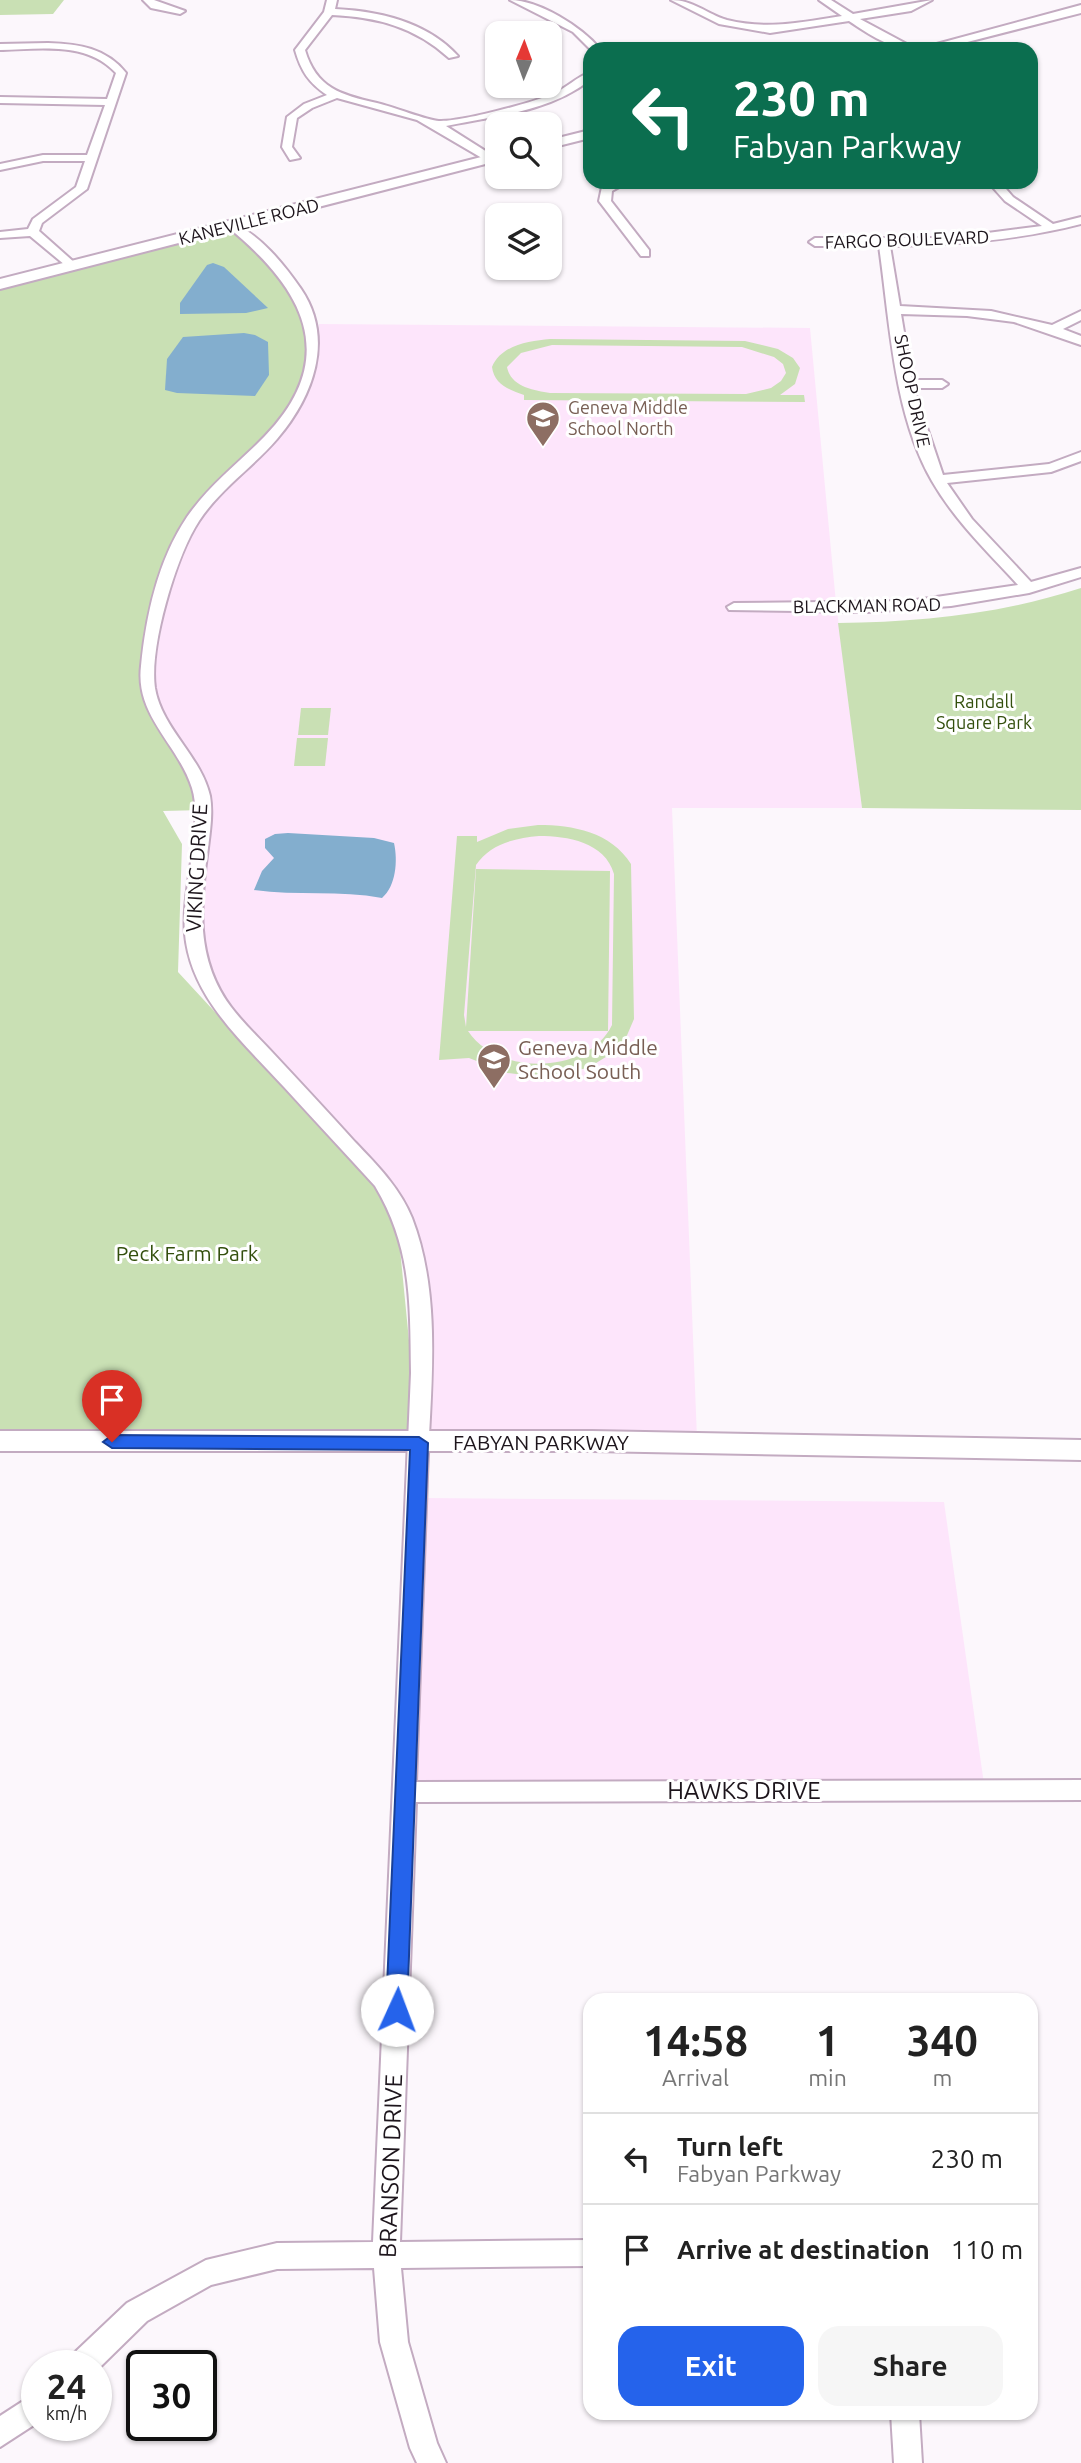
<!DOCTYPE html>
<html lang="en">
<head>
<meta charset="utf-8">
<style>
	:root { --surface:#fff; --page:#f6f6f6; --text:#222; --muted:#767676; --line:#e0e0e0; --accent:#2563eb }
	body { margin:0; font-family:Ubuntu,sans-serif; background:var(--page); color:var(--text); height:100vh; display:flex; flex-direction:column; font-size:26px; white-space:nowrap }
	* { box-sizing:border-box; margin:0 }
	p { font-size:23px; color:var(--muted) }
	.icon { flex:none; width:38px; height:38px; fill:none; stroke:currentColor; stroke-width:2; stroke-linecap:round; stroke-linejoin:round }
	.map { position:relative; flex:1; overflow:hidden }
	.side { position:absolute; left:583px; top:1993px; width:455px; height:427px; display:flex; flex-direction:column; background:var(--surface); border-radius:21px; box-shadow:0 2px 5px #0004 }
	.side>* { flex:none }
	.hud { position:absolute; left:583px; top:42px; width:455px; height:147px; border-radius:21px; box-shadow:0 2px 5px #0004; background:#0b6e4f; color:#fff; overflow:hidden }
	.needle { width:46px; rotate:1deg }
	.fabs { position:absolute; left:485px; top:21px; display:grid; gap:14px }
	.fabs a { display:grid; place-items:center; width:77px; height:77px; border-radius:14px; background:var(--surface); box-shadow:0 2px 5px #0004; font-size:35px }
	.speed { position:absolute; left:21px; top:2350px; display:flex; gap:14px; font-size:35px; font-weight:700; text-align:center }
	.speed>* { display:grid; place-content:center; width:91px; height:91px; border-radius:50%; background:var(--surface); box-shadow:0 2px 5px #0004; line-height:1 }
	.speed small { font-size:18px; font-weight:400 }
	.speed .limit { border:4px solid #111; border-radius:10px; background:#fff; color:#111 }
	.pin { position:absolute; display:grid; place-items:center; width:60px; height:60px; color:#fff; margin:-72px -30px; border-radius:50% 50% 50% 0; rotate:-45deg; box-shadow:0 0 7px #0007 }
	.pin .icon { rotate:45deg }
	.me { position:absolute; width:77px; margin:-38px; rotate:2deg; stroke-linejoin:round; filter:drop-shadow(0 0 5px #0008) }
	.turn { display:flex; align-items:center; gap:24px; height:147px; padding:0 35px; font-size:32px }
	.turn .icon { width:91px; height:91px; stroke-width:2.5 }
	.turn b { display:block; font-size:49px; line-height:60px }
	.eta { display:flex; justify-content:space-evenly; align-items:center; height:119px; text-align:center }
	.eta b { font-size:42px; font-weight:600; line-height:49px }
	.primary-button { display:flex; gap:14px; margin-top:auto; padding:14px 35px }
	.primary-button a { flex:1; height:80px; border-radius:21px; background:var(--accent); color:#fff; font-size:28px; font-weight:600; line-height:80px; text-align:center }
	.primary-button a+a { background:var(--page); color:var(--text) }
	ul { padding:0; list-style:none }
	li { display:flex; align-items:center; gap:21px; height:91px; padding:0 35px; border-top:2px solid var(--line) }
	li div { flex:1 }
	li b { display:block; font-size:26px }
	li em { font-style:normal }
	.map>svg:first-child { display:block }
</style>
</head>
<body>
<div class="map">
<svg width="1081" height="2463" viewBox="0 0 1081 2463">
	<rect width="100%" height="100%" fill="#fcf7fc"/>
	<g fill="#fde5fb">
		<path d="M 319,324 L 810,328 L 836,603 L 862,808 L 672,808 L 697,1438 L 429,1435 L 395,1191 L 378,1165 L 234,1015 L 205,968 L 197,919 L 213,806 L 205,783 L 162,712 L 154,692 L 157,654 L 168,592 L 182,548 L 203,513 L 281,432 L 303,402 L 313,378 Z"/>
		<path d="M 427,1498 L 944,1502 L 984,1784 L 415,1782 Z"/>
	</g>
	<g fill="#c9e0b4" fill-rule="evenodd">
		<path d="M 0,0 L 64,0 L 53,14 L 0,15 Z"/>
		<path d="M 233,226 L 266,249 L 311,324 L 300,399 L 243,462 L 176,547 L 147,686 L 203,810 L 163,811 L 182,844 L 178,972 L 396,1208 L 419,1443 L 0,1440 L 0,285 Z"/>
		<path d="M 550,339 L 745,341 L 778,349 L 793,358 L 800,368 L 795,384 L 780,395 L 804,395 L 805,402 L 524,400 L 524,395 C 509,390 494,384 492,367 C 501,345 529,341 550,339 ZM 552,345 L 742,347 L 774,357 L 783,364 L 786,373 L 781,381 L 771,388 L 746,394 L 550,393 C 534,390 511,387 507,367 L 521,353 Z"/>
		<path d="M 1081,588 L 1081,810 L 862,808 L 838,623 C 922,622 1001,614 1081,588 Z"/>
		<path d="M 301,708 L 331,708 L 328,735 L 298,735 Z"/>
		<path d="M 297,738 L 328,738 L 325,766 L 294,766 Z"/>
		<path d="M 538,825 C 573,825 611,832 631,864 L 634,1019 L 622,1047 L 588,1068 L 541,1077 L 507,1073 L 469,1058 L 439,1060 L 457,836 L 477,836 L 477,842 L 508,829 ZM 539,836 C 567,836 605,842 614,874 L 612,1025 C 588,1075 497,1076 468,1031 L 608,1031 L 610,871 L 476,869 L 466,1027 L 464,1015 L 476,865 C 490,844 515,838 539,836 Z"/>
	</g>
	<g fill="#83aece">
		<path d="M 213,263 L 224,267 L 268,308 L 246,313 L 180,314 L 180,303 L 207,265 Z"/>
		<path d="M 244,333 L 255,335 L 268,342 L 269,375 L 255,396 L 177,393 L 165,390 L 167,359 L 183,337 Z"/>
		<path d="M 288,833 L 374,838 L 394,843 C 398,861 396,886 382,898 C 340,890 297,896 254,890 L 262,871 L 274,858 L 265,848 L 265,839 L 275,834 Z"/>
	</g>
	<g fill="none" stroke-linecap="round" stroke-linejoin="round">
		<g stroke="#c3abc1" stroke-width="4">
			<g id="minor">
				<path d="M 143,0 L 154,0 L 185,11 L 180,14 L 151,8 Z"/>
				<path d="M 327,0 L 337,0 L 335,9 C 379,11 427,22 458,56 L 449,58 C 415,27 377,17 332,15 L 305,50 C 316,88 341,95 377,103 C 391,106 429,121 439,121 C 461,122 531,103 553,94 C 566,88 577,77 590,72 L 590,80 C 550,112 494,116 446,126 L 495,157 L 495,161 L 487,161 L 417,120 L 337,98 L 312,108 L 297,118 L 292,147 L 300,158 L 290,160 L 282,147 L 287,117 L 304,104 L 327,95 C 309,83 301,71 295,50 L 324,12 Z"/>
				<path d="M 510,0 C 539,0 582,27 600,49 L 590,49 L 573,32 Z"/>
				<path d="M 671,0 C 693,0 707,14 727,20 C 767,30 803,22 842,16 L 819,0 L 831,0 L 853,14 L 932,0 L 911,11 L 860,19 L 916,49 C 890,49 870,35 849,21 L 770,33 L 719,24 Z"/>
				<path d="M 48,43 C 79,44 106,48 126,73 L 87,189 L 42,223 L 39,231 L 75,263 L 75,269 L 71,270 L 30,236 L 0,238 L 0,232 L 28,229 L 33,219 L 76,187 L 85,161 L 43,161 L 0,170 L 0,164 L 43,155 L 87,155 L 105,105 L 0,103 L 0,97 L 107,99 L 116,73 C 87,41 39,49 0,50 L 0,44 Z"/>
				<path d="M 613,182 L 628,182 L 612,191 L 611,201 L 649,250 L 649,256 L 641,256 L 599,201 L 602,187 Z"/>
				<path d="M 988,182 L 1000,182 L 1013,197 L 1053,224 L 1081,217 L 1081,224 C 1019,240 956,245 890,246 L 900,306 L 991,311 L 1052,325 L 1081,311 L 1081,320 L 1063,329 L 1081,336 L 1081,345 L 1014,322 L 967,316 L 901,314 L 912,380 L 942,380 L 948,384 L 942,388 L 914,388 L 916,395 L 943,475 L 1049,464 L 1081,452 L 1081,461 L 1051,472 L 947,483 L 972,519 L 1031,582 L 1081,568 L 1081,577 L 1029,593 L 951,606 L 867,612 L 729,610 L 727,607 L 734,603 L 909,601 L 1018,585 C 988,552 955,521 932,481 C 893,413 890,322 879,246 L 815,246 L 809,242 L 815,238 L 949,238 L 1042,226 L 1005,201 Z"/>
				<path d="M 233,223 C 261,236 283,263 301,289 C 335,339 313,397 277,439 C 252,468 220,489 199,521 C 176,556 149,647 155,688 C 162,729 201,756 210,796 C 213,813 210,831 208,848 C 200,904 195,959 231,1007 C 243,1023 258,1037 272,1052 C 300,1082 328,1112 355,1142 C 377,1165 400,1188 412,1218 C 443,1298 430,1393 427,1477 C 424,1579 420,1681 416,1782 L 1081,1780 L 1081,1800 L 416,1802 L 400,2242 L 590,2240 L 590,2266 L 401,2268 L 408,2342 L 437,2443 L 446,2463 L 417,2463 L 410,2448 L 380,2342 L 374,2268 L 277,2269 L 211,2285 L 147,2321 L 96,2371 L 96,2366 L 67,2366 L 71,2356 L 127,2303 L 206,2260 L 277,2243 L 373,2242 L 411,1373 C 410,1303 412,1248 375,1186 C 345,1153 314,1120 284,1087 C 243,1042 191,998 185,934 C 181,889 204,827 192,788 C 178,744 135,716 141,666 C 146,615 158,560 187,517 C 209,485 239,463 265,436 C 342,356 302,288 229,228 L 229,224 Z"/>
				<path d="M 37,2392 L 37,2423 L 0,2447 L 0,2416 Z"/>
				<path d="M 891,2413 L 919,2413 L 922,2463 L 894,2463 Z"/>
			</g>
		</g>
		<g stroke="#c3abc1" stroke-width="4">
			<g id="major">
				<path d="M 1081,5 L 1081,13 L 940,49 L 918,49 Z"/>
				<path d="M 590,130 L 590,138 L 550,148 L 550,140 Z"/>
				<path d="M 497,153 L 497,161 L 0,289 L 0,279 Z"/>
				<path d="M 0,1431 L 592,1431 L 1081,1440 L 1081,1460 L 592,1451 L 0,1451 Z"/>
			</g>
		</g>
		<use href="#minor" fill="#fff" fill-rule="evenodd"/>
		<use href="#major" fill="#fff" fill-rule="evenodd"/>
	</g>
	<path fill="#2563eb" stroke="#184099" stroke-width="2" d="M 112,1435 L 419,1437 L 428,1443 L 407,2010 L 404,2016 L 397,2019 L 389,2016 L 386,2010 L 410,1450 L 112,1448 L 103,1442 Z"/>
	<defs>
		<g id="school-pin" transform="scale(1.75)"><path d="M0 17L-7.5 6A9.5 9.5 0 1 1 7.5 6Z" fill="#8d6e63" stroke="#fff"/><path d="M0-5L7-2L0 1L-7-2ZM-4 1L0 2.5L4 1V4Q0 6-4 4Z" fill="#fff"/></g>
	</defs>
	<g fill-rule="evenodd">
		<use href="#school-pin" x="543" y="418"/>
		<use href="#school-pin" x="494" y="1060"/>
	</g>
	<g text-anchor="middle" stroke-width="6" stroke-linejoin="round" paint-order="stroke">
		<g font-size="18" fill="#1d151c" stroke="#fff">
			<text transform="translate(249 222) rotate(-14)" y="6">KANEVILLE ROAD</text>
			<text transform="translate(907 240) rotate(-2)" y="6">FARGO BOULEVARD</text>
			<text transform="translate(912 391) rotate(78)" y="6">SHOOP DRIVE</text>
			<text transform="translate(867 606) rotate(-1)" y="6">BLACKMAN ROAD</text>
		</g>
		<g font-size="18" fill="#785e54" stroke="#fff" text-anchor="start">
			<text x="568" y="414">Geneva Middle<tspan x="568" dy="21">School North</tspan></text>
		</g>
		<g font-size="18" fill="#334f0d" stroke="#fff">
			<text x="984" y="708">Randall<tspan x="984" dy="21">Square Park</tspan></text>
		</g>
		<g font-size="21" fill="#1d151c" stroke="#fff">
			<text transform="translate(197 868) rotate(-87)" y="7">VIKING DRIVE</text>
			<text x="541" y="1450">FABYAN PARKWAY</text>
		</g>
		<g font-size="21" fill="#785e54" stroke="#fff" text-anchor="start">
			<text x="518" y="1055">Geneva Middle<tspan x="518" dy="24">School South</tspan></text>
		</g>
		<g font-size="21" fill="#334f0d" stroke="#fff">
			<text x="187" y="1261">Peck Farm Park</text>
		</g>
		<g font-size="24" fill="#1d151c" stroke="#fff">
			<text x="744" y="1799">HAWKS DRIVE</text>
			<text transform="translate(391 2166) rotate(-88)" y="8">BRANSON DRIVE</text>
		</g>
	</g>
</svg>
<div class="fabs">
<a><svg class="needle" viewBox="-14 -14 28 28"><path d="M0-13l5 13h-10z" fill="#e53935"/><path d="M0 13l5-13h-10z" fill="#767676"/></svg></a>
<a><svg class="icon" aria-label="search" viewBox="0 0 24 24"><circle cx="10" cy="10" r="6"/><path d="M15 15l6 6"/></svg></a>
<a><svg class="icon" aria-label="layers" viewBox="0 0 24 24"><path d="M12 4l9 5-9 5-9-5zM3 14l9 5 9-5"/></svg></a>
</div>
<div class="speed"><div>24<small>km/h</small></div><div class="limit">30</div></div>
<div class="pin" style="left:112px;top:1442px;background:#d93025"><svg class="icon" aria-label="arrive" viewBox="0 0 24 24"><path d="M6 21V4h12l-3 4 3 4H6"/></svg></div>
<svg class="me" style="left:397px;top:2010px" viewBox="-20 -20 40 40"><circle r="19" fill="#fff"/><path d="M0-13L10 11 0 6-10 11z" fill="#2563eb"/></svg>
<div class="hud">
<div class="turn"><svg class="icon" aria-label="left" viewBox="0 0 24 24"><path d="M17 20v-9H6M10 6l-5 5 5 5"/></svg><div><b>230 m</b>Fabyan Parkway</div></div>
</div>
<section class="side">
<div class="eta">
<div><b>14:58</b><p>Arrival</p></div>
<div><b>1</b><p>min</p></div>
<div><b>340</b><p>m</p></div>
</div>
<ul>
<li><svg class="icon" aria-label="left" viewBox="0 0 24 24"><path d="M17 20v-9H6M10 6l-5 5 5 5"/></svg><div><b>Turn left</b><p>Fabyan Parkway</p></div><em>230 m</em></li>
<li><svg class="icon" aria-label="arrive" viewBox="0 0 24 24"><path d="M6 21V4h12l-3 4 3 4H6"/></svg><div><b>Arrive at destination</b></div><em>110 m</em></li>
</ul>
<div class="primary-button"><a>Exit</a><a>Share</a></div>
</section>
</div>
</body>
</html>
